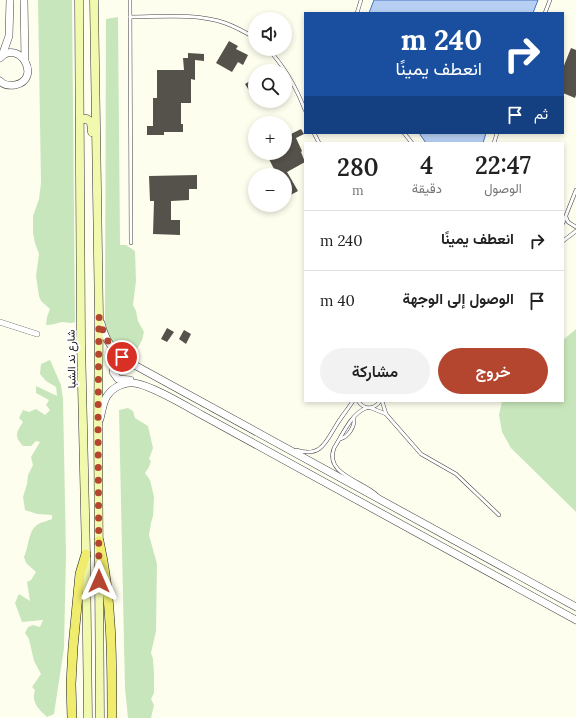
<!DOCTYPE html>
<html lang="ar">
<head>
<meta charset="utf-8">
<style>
	:root { --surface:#fff; --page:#f2f2f2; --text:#222; --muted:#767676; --line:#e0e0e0; --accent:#b4462f }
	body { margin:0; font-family:Lora,Vazirmatn,serif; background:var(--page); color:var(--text); direction:rtl; height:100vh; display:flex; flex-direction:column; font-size:15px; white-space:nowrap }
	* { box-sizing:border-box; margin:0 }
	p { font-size:13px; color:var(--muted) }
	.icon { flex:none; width:22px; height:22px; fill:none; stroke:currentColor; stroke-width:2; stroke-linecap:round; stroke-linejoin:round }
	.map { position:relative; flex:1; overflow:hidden; direction:ltr }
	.drawer { position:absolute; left:304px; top:142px; width:260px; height:260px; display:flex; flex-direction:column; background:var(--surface); border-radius:0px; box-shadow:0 2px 6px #0003; direction:rtl }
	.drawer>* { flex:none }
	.hud { position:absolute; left:304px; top:12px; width:260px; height:122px; border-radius:0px; box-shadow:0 2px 6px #0003; direction:rtl; background:#1a4fa0; color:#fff; overflow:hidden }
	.fabs { position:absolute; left:248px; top:12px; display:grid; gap:8px }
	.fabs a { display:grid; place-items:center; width:44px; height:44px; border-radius:50%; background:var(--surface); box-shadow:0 2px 6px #0003; font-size:20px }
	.pin { position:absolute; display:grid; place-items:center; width:34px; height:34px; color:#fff; margin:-17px; border:2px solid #fff; border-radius:50%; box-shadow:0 1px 4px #0007 }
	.me { position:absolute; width:44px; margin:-22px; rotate:0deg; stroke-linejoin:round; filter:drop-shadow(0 0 3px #0008) }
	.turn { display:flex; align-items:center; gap:14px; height:84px; padding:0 16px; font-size:18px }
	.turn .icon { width:52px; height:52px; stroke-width:2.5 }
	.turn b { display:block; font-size:28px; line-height:34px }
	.then { display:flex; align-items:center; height:38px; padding:0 16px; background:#0003; gap:8px; font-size:15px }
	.eta { display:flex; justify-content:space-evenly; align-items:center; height:68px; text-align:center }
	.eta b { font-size:24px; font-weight:600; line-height:28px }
	.action { display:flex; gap:8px; margin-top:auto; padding:8px 16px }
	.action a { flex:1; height:46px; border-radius:24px; background:var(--accent); color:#fff; font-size:16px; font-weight:600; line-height:46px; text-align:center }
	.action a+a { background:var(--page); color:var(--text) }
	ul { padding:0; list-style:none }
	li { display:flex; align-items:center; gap:12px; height:60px; padding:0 16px; border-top:1px solid var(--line) }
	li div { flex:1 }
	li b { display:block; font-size:15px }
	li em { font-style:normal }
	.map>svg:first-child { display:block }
</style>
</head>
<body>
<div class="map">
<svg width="576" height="718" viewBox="0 0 576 718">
	<rect width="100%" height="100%" fill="#fefeef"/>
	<g fill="#c8e6bb">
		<path d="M 38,0 L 72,0 L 75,322 C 70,324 67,322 62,322 C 57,323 52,325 46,325 L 47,317 L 50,309 L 41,301 L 39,296 L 36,276 L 39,254 L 35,243 L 33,233 L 33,216 L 39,199 L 41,183 Z"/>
		<path d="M 118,17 L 120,245 L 126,245 L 135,251 L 136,281 L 133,305 L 136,311 L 138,321 L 144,332 L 142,340 L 137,349 L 135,348 L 126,351 L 120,344 L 111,341 L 106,330 L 105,324 L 106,19 Z"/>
		<path d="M 576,329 L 576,512 L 511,448 L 502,432 L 499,415 L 502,401 L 563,401 L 563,340 Z"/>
		<path d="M 50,360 L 61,385 L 63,399 L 66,554 L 64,648 L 54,714 L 47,717 C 38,709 31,702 35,690 L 32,687 L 41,674 L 34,661 L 29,639 L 25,633 L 28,627 L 33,625 L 40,627 L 43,620 L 22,622 L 15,603 L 19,594 L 30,601 L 27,582 L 31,580 L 36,572 L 26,563 L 24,557 C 29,547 28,531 37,525 C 41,522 48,521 52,519 L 52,515 L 37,514 L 25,510 L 23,497 L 27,484 L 28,475 L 33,465 L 31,457 L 40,442 L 36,441 L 31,446 L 23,446 C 14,436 16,433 23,422 L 19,418 L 23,410 L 29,412 L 36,409 L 45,415 L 50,410 L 46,405 L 49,400 L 36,393 L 36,386 L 57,396 L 56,387 L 46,381 L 40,374 L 41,364 Z"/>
		<path d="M 128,408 L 133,411 L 135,418 L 148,426 L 153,448 L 149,459 L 151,461 L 149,467 L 145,473 L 150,480 L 154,497 L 153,516 L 151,523 L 149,535 L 157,564 L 156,631 L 151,653 L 153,659 L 154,674 L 154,693 L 151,699 L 154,705 L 151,718 L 128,718 L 125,688 L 119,410 Z"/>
	</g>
	<g fill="#b7cff2" stroke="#4374c4">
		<path d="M 374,0 L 538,0 L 533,13 L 369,13 Z"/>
		<path d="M 419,133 L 486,133 L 483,143 L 426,143 Z"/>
	</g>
	<g fill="#55514b">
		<path d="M 229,41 L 238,46 L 236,49 L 248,55 L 243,65 L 238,62 L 232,72 L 216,63 Z"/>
		<path d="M 571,48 L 576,50 L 576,95 L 575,98 L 563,93 L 563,68 Z"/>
		<path d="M 188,53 L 204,54 L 204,61 L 195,60 L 195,80 L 191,79 L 191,103 L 181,103 L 181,124 L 183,124 L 183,132 L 164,132 L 164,135 L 147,135 L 147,126 L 153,126 L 153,98 L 157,98 L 157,70 L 184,70 L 183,58 L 188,58 Z"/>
		<path d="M 255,78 L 255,100 L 245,84 Z"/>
		<path d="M 301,129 L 304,134 L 296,138 L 302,151 L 301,152 L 305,162 L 287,172 L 298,191 L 285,198 L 285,175 L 277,175 L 266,153 L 285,153 L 285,137 Z"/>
		<path d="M 197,175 L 197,189 L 189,189 L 189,200 L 171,201 L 171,220 L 180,220 L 180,235 L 153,234 L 154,201 L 150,201 L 149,176 Z"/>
		<path d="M 167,328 L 174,332 L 167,342 L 161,339 Z"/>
		<path d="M 184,330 L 191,334 L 186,344 L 179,339 Z"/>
	</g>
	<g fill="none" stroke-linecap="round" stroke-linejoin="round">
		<g stroke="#404040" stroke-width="4">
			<g id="service">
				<path d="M 130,0 L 131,243"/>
				<path d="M 357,13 L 361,0"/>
				<path d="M 545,13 L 550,0"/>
				<path d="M 130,17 C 160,17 195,13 225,23 C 236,27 245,32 255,38"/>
				<path d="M 268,49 C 285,67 296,87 305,110"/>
				<path d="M 314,133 L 319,143"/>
				<path d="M 404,133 L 412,143"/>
				<path d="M 494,143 L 497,133"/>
				<path d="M 566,217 L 568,222 L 576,227"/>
				<path d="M 563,223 L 576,190"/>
				<path d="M 563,241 L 576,231"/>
				<path d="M 358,401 C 364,410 374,410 380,401"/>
				<path d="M 382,401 L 386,414 L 421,454 L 456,474 L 499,515"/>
				<path d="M 366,408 C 351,414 343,434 334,448 C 324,475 364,481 378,496"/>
				<path d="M 371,408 L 386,414"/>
				<path d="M 340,439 C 348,437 355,427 354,418"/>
				<path d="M 296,450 C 321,458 326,442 337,424 C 342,416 348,409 353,401"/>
			</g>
		</g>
		<g stroke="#404040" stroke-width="6">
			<path id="minor" d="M 0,322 L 37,334"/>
		</g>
		<g stroke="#404040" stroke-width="8">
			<g id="tertiary">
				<path d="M 24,0 L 25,60"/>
				<path d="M 2,56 L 9,36 L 10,0"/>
				<path d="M 0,58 C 19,38 43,79 15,85 C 9,86 4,85 0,81"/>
				<path d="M 101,323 C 106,343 113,350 129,362 L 576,607"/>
				<path d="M 130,380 L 118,379 L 113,372 C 114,362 122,362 130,366"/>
				<path d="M 100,419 C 102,411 103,402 107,396 C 113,387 124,382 134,383 C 151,385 186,406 202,415 L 576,620"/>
			</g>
		</g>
		<g stroke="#2f2f2f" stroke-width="9">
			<g id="secondary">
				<path d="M 79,0 L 81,342 L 86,554 L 88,718"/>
				<path d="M 94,0 L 99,317 L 98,425 L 100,718"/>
				<path d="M 80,119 L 87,119 L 91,122 L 92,132"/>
			</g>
		</g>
		<g stroke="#1e1e1e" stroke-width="10">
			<g id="primary">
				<path d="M 99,541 C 112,599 112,659 112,718"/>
				<path d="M 72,718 L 71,684 L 73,647 L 80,574 L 86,554"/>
			</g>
		</g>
		<use href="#service" stroke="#fff" stroke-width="3"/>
		<use href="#minor" stroke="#fff" stroke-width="5.5"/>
		<use href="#tertiary" stroke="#fff" stroke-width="7"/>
		<use href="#secondary" stroke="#f1f9ae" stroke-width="8"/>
		<use href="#primary" stroke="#efec6e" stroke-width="9"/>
	</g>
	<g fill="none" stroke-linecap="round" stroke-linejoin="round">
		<path stroke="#b4462f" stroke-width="7" stroke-dasharray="0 12.6" d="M 99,581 L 98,425 L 99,317 C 104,336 107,344 122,357"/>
	</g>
	<g text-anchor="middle" stroke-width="4" stroke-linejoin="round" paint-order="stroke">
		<g font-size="11" fill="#0d0d0d" stroke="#fff">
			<text transform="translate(71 359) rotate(-91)" y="4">شارع ند الشبا</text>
		</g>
	</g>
</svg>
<div class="fabs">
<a><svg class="icon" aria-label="sound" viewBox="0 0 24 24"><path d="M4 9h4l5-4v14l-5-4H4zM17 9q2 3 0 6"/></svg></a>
<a><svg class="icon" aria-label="search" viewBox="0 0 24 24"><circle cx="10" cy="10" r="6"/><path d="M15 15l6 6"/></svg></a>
<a>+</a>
<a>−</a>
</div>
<div class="pin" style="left:122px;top:357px;background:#d93025"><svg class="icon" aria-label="arrive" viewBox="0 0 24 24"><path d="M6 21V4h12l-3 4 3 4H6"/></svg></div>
<svg class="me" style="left:99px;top:581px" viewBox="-20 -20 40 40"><path d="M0-17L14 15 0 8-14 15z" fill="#b4462f" stroke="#fff" stroke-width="4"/></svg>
<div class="hud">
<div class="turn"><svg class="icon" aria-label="right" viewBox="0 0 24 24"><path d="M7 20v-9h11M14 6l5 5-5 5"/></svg><div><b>240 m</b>انعطف يمينًا</div></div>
<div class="then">ثم<svg class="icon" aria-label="arrive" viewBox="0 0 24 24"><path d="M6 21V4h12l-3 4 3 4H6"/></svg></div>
</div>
<section class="drawer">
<div class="eta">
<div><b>22:47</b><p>الوصول</p></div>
<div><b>4</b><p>دقيقة</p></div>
<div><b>280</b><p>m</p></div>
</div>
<ul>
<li><svg class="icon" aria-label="right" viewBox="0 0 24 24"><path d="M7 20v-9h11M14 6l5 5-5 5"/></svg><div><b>انعطف يمينًا</b></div><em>240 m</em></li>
<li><svg class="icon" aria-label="arrive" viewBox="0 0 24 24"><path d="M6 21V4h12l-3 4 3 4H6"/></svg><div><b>الوصول إلى الوجهة</b></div><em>40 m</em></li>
</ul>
<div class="action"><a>خروج</a><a>مشاركة</a></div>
</section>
</div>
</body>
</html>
